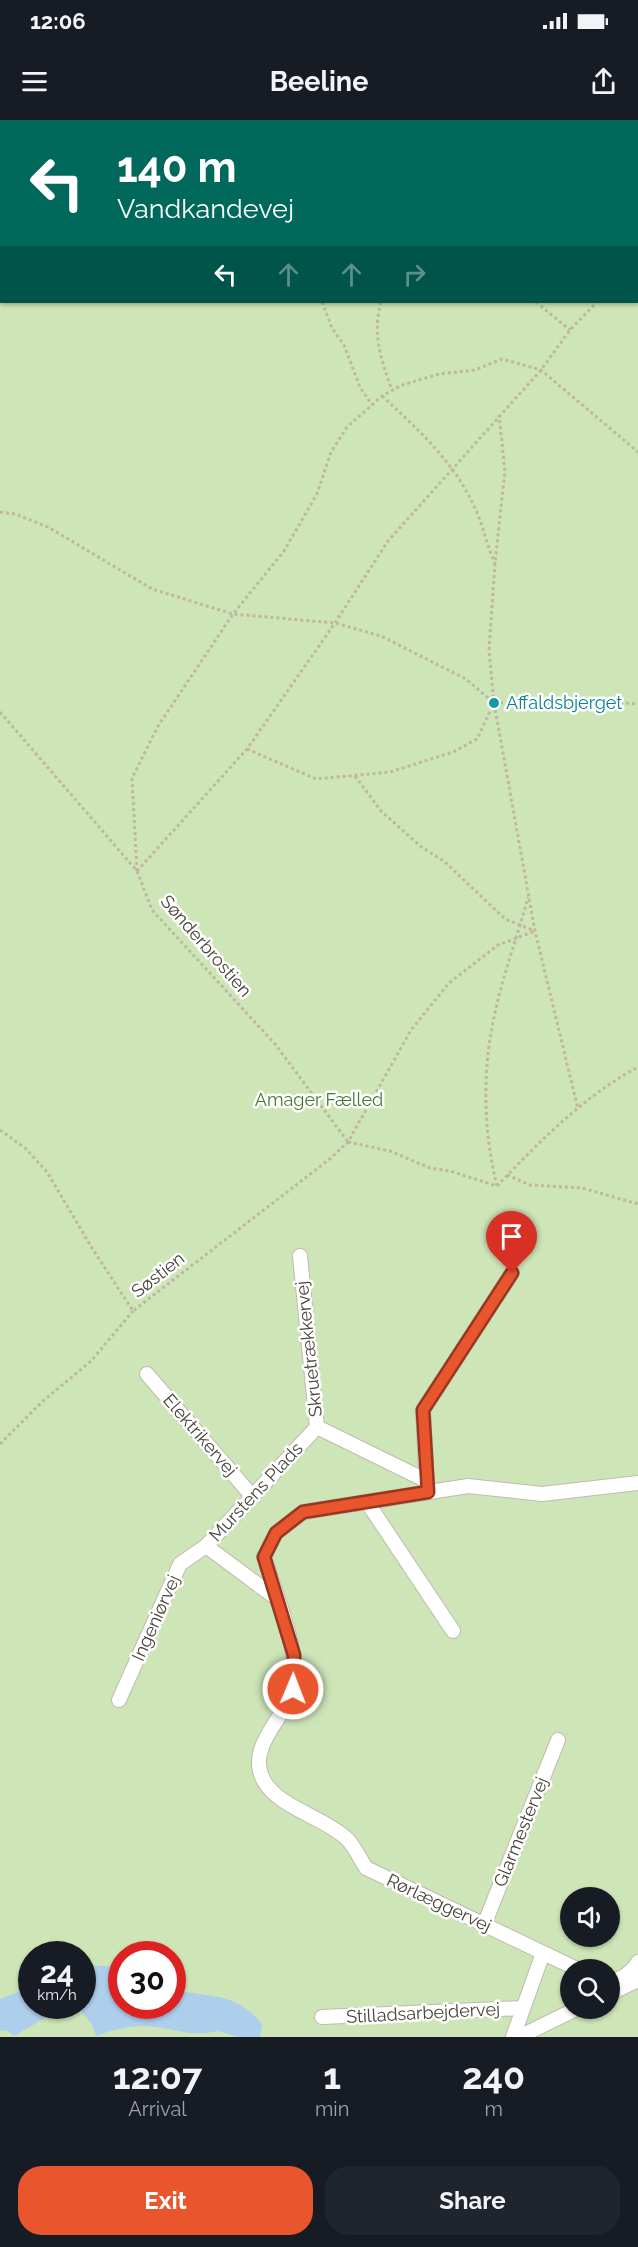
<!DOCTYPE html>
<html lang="en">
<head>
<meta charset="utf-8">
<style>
	:root { --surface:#171b24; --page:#20242c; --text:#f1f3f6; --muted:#9ea1a6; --accent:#e9562e }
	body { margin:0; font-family:Raleway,sans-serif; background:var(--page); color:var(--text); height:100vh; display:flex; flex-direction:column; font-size:22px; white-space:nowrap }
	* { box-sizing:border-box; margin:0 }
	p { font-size:20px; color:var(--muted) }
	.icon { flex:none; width:33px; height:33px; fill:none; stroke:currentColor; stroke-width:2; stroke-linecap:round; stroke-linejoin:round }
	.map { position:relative; height:1917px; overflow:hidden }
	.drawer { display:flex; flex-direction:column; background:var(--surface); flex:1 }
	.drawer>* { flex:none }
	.top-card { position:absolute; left:0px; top:0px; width:639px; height:183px; box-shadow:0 2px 4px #0004; background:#00695c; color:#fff; overflow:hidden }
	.fabs { position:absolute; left:560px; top:1767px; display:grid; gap:12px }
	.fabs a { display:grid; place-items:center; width:60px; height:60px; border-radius:50%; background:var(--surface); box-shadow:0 2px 4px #0004; font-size:30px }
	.speed { position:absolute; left:18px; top:1821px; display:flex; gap:12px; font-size:30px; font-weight:700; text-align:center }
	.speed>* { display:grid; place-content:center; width:78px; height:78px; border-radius:50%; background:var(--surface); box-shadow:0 2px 4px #0004; line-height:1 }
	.speed small { font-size:15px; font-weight:400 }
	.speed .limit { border:9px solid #d22; background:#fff; color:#111 }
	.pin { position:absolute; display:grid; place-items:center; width:51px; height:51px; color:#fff; margin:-62px -26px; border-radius:50% 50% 50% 0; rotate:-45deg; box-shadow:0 0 6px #0007 }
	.pin .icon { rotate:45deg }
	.me { position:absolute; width:66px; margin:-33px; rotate:1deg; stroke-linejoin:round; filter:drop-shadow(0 0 4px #0008) }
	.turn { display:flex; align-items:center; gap:21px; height:126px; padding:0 18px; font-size:27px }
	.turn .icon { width:78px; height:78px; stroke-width:2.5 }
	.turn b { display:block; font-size:42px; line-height:51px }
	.lanes { display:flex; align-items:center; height:57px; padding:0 18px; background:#0003; justify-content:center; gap:30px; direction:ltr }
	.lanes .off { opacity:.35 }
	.eta { display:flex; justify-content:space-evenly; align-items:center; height:102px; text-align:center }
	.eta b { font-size:36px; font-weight:700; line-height:42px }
	.primary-button { display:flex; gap:12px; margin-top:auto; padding:12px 18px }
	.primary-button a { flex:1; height:69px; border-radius:24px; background:var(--accent); color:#fff; font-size:24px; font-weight:700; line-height:69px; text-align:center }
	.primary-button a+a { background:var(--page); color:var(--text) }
	.status { display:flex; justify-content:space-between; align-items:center; height:42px; padding:0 30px; background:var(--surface); direction:ltr }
	.status svg { height:16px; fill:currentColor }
	header { display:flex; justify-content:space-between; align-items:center; height:78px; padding:0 18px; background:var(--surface); font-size:27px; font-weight:700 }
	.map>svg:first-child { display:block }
</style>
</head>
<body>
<div class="status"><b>12:06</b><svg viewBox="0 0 49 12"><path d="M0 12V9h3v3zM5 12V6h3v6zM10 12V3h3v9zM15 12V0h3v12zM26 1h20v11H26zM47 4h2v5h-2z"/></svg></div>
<header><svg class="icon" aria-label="menu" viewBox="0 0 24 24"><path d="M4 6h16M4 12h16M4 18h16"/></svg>Beeline<svg class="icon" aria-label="share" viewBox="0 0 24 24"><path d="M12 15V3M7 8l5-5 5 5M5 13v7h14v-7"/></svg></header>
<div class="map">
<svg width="638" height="1917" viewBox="0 0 638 1917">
	<rect width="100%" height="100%" fill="#f5f3ec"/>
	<path fill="#cee5b8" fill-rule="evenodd" d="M 0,0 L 638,0 L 638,1917 L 0,1917 ZM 2,2 L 638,2 L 638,182 L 2,182 ZM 570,1778 L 609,1778 L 609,1816 L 570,1816 ZM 32,1834 L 82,1834 L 82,1886 L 32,1886 ZM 122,1834 L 172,1834 L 172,1886 L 122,1886 ZM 570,1850 L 609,1850 L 609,1888 L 570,1888 Z"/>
	<path fill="#aecfec" d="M 96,1846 L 121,1846 L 122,1886 L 172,1886 L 173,1866 L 179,1871 C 214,1877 238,1874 262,1904 L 260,1917 L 238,1917 L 218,1911 C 193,1917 180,1910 156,1907 C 134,1904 116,1909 96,1916 L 91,1903 L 80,1890 L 62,1888 L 14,1916 L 6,1910 L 0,1911 L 0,1879 L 31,1867 L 32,1886 L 82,1886 L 83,1847 Z"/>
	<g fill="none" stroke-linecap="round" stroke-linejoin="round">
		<g stroke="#c0bbaf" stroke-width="16">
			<g id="street">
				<path d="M 300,1136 L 317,1307 L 427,1361"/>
				<path d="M 147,1254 L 252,1376"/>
				<path d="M 427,1368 L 423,1290 L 512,1153"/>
				<path d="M 367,1382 L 453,1511"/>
				<path d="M 276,1478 L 206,1426 L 317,1307"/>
				<path d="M 119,1580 L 180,1444 L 206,1426"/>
				<path d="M 484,1805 L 558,1620"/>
				<path d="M 579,1850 L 366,1748 C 360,1739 354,1725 346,1718 C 325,1698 278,1687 264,1661 C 245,1627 285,1599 293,1569 C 302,1537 274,1469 264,1437 L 276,1413 L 303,1392 L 468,1366 L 542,1374 L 638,1363"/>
				<path d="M 609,1861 C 622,1860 631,1853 638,1842"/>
				<path d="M 609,1874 L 638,1860"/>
				<path d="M 322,1897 L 523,1888"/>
				<path d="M 513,1917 L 543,1833"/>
				<path d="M 519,1917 L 578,1888"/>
			</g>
		</g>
		<g stroke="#c0b7a1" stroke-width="3" stroke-dasharray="3 3" stroke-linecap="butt">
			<path d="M 225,0 L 226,2"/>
			<path d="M 436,0 L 436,2"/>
			<path d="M 22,2 L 23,0"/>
			<path d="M 0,50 L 2,46"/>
			<path d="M 322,182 L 332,208 L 344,225 L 360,267 L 372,285"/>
			<path d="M 381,182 C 372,214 381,240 392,270"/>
			<path d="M 536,182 L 570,210"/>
			<path d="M 382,276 C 417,308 454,342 474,386 C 483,404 486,424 495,443"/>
			<path d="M 0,392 L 15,394 L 48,407 L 152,469 L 233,494 L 335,503 L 381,516 L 466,559 L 494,583 L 535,811 L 578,989"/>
			<path d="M 494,583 L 611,582 L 638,584"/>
			<path d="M 0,592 L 137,751 L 152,790 L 275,924 L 348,1022"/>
			<path d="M 247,629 L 316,659 L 390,652 L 453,632 L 477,619 L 494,583 L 489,530 L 495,443 L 505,351 L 499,295"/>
			<path d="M 355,656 L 381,691 L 420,726 L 445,742 L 505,799 L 535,811"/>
			<path d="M 137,751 L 132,658 L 158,606 L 233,494 L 284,431 L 317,374 L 331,332 L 347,307 L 382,276 L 402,265 L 439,254 L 475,250 L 502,239 L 541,250 L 638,332"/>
			<path d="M 137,751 L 247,629 L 335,503 L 388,421 L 541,250 L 570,210 L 597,182"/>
			<path d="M 0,1010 L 25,1028 L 47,1052 L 92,1128 L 133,1191 L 331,1038 L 348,1022 L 411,910 L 449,863 L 498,825 L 535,811"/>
			<path d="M 348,1022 L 390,1031 L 430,1048 L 450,1051 L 497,1066"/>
			<path d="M 507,1055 L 530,1065 L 582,1068 L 638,1084"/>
			<path d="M 497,1066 C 483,1010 482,949 495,893 C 503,854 518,816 528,777"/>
			<path d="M 497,1066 C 539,1022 584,976 638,947"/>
			<path d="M 0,1324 L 43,1281 L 91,1241 L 133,1191"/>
		</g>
		<use href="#street" stroke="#fff" stroke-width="14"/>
	</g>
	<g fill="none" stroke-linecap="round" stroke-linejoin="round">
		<g stroke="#97381e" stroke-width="15">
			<path id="route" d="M 293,1569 L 294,1535 L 264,1437 L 276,1413 L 303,1392 L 428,1372 L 423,1290 L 512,1153"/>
		</g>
		<use href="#route" stroke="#e9562e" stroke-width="10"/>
	</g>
	<circle fill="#0f9aa8" stroke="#fff" stroke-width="2" cx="494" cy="583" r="6"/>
	<g text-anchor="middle" stroke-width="5" stroke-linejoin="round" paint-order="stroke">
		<g font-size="18" fill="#0d838f" stroke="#fff" text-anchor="start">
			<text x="506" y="589">Affaldsbjerget</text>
		</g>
		<g font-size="18" fill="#49443a" stroke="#fff">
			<text transform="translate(206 826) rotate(49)" y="6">Sønderbrostien</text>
			<text transform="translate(158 1155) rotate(-38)" y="6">Søstien</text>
			<text transform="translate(309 1229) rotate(-96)" y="6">Skruetrækkervej</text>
			<text transform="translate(200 1315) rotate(49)" y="6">Elektrikervej</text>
			<text transform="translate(256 1372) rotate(-47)" y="6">Murstens Plads</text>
			<text transform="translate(156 1498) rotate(-66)" y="6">Ingeniørvej</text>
			<text transform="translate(521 1712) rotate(-68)" y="6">Glarmestervej</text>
			<text transform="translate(439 1783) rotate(25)" y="6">Rørlæggervej</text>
			<text transform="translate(423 1893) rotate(-3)" y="6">Stilladsarbejdervej</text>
		</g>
		<g font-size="18" fill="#477731" stroke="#fff">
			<text x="319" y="986">Amager Fælled</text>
		</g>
	</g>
</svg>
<div class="fabs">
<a><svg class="icon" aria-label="sound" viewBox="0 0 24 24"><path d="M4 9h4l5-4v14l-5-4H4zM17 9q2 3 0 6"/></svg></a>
<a><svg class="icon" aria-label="search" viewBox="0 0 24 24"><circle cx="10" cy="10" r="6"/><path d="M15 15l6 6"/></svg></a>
</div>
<div class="speed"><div>24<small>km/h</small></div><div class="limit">30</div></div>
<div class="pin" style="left:512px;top:1153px;background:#d93025"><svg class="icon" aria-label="arrive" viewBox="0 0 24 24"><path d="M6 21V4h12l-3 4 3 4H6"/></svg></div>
<svg class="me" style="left:293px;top:1569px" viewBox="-20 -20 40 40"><circle r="17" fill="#e9562e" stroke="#fff" stroke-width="3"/><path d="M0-11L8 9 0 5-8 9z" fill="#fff"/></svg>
<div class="top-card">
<div class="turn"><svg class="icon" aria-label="left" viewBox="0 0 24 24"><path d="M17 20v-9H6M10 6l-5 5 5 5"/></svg><div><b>140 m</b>Vandkandevej</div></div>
<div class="lanes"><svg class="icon" aria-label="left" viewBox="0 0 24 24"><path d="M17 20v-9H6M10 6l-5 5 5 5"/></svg><svg class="icon off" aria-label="ahead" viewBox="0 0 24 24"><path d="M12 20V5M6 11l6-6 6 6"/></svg><svg class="icon off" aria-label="ahead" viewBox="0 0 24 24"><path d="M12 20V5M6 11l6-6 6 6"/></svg><svg class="icon off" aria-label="right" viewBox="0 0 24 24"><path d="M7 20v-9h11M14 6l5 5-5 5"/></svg></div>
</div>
</div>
<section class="drawer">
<div class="eta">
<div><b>12:07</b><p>Arrival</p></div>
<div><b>1</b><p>min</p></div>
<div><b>240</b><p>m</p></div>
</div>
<div class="primary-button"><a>Exit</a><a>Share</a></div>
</section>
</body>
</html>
